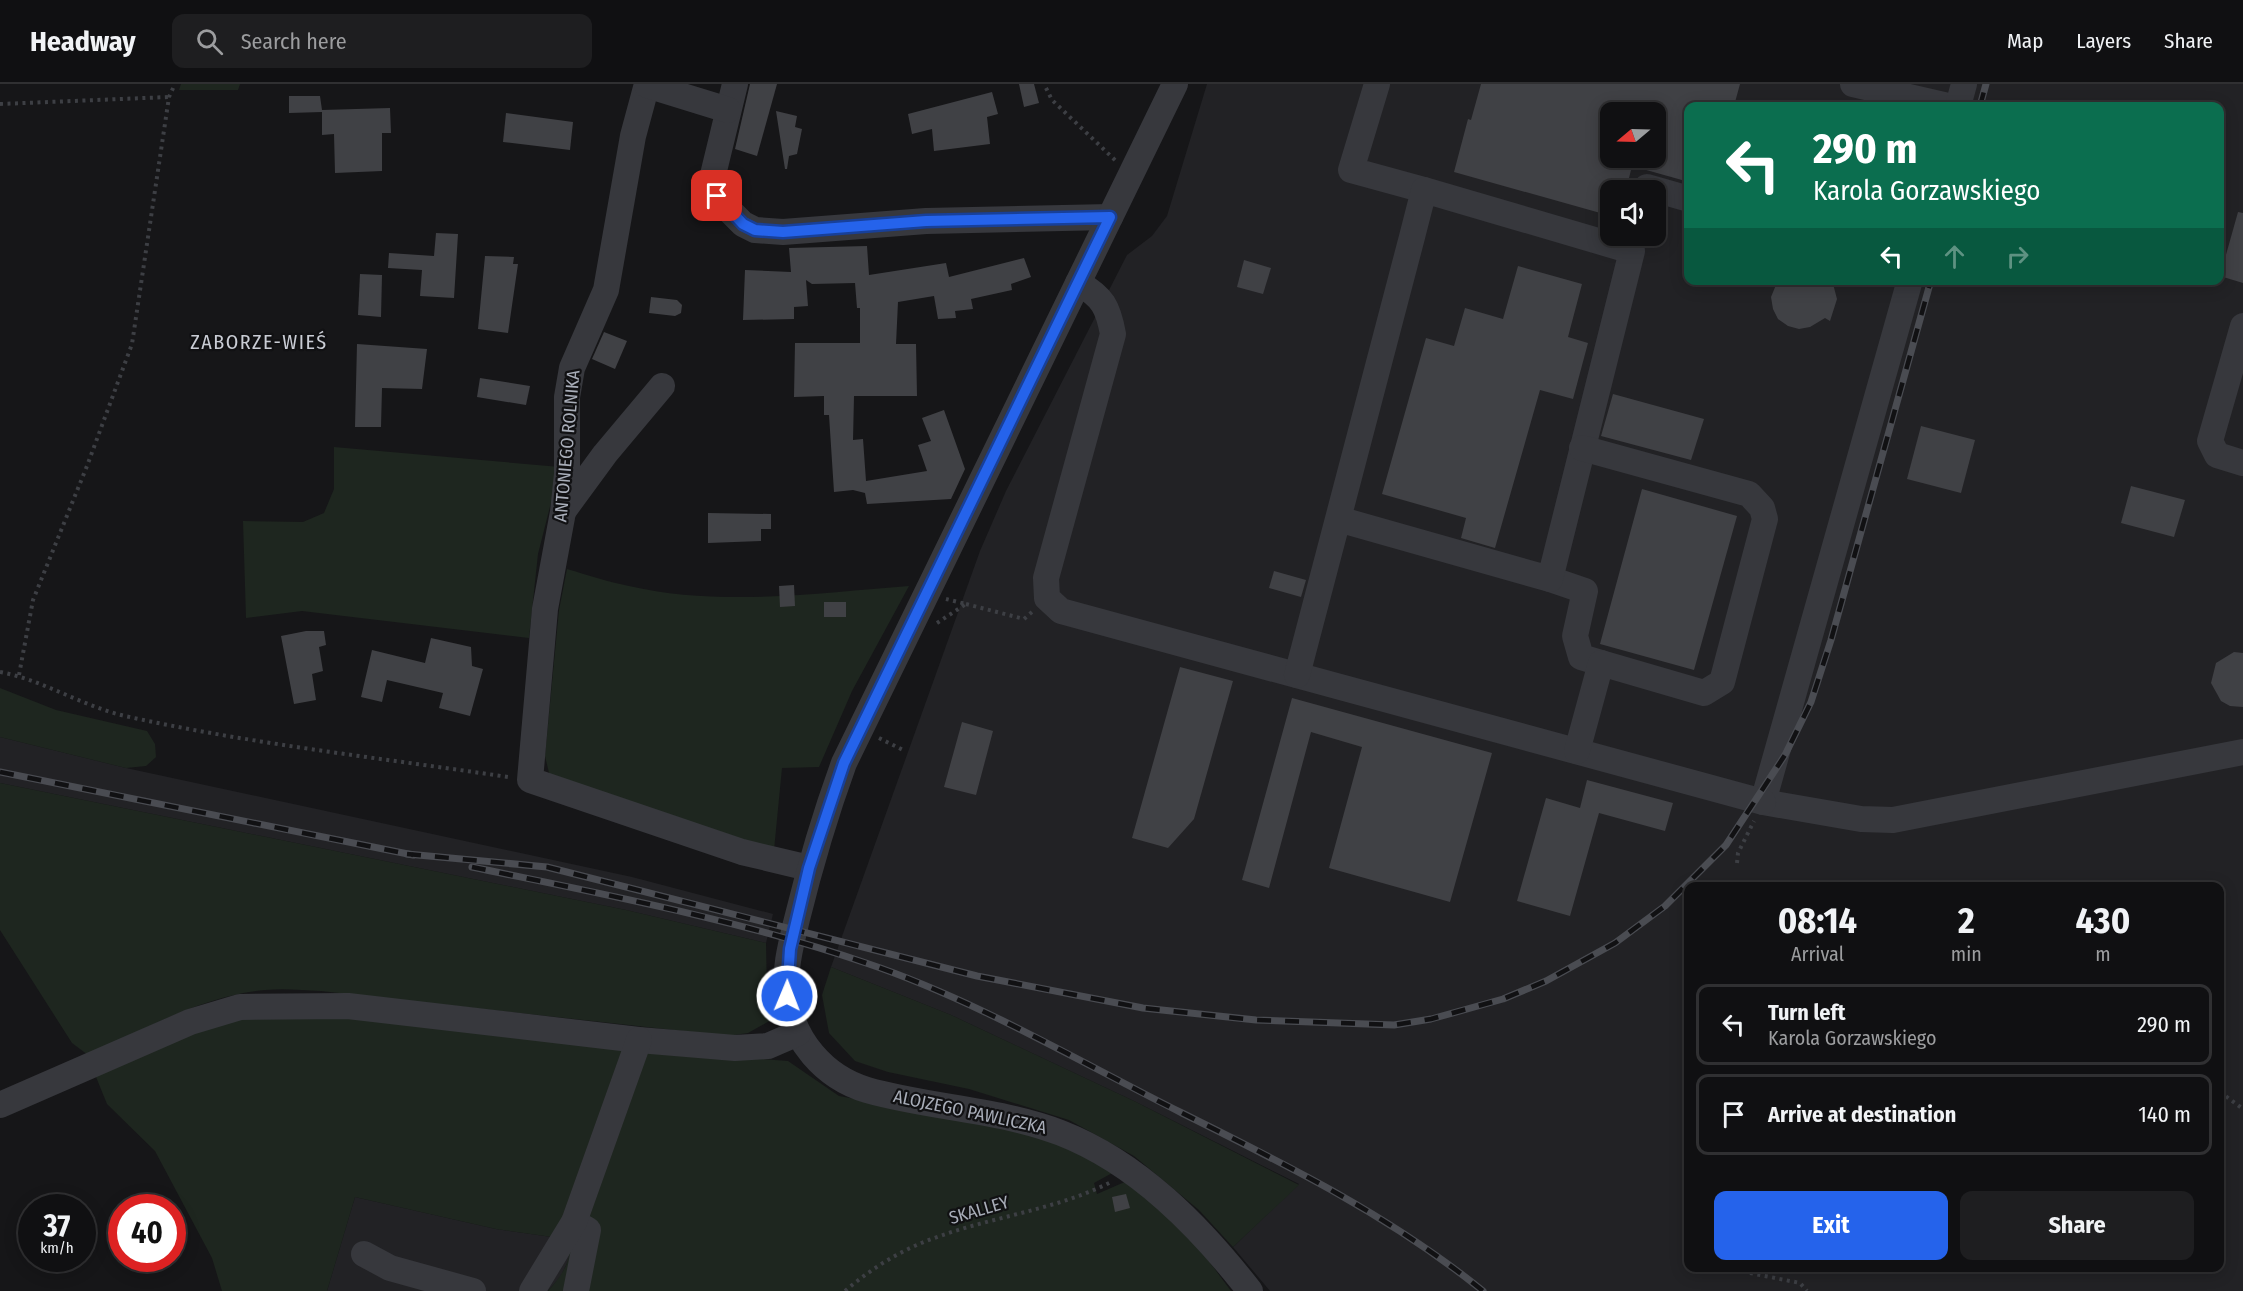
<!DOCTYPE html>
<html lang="en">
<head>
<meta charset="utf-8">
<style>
	:root { --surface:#101012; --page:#1e1e20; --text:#f1f3f6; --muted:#9c9d9f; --line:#303032; --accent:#2563eb }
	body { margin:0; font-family:"Fira Sans Condensed",sans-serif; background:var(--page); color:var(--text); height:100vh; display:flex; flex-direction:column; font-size:22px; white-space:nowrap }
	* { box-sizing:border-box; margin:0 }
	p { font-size:20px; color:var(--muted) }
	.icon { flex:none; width:33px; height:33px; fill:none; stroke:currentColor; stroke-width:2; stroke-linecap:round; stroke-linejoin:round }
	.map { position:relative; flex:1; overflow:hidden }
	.drawer { position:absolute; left:1684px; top:798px; width:540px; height:390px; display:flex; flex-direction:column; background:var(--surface); border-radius:12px; box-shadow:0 3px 15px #0003,0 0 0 2px var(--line) }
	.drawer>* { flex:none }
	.hud { position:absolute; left:1684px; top:18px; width:540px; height:183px; border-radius:12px; box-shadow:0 3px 15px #0003,0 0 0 2px var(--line); background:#0b6e4f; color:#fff; overflow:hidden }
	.needle { width:39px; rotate:251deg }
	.tools { position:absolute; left:1600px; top:18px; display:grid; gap:12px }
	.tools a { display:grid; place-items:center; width:66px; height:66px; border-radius:12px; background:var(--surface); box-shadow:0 3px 15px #0003,0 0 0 2px var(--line); font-size:30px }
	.speed { position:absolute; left:18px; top:1110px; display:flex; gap:12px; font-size:30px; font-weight:700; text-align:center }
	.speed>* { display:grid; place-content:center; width:78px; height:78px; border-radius:50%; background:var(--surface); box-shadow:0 3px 15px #0003,0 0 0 2px var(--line); line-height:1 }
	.speed small { font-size:15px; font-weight:400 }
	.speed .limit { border:9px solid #d22; background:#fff; color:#111 }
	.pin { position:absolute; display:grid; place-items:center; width:51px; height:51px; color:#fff; margin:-26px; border-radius:12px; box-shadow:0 3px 9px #0006 }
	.me { position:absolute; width:66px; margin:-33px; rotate:1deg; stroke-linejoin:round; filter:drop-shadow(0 0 4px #0008) }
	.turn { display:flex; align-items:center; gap:21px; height:126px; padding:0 30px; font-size:27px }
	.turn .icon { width:78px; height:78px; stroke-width:2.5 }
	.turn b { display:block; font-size:42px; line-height:51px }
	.lanes { display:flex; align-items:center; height:57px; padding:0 30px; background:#0003; justify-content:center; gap:30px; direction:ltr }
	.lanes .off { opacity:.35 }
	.eta { display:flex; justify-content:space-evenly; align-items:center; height:102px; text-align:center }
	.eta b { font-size:36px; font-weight:700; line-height:42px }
	.action { display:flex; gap:12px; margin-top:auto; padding:12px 30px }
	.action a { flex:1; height:69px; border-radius:12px; background:var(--accent); color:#fff; font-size:24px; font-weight:700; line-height:69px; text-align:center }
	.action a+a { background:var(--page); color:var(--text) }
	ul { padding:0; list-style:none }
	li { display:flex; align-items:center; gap:18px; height:81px; margin:0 12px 9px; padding:0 18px; border:3px solid var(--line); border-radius:12px }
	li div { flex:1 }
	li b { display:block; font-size:22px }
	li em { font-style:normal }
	header { display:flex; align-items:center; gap:36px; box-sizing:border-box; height:84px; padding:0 30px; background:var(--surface); border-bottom:2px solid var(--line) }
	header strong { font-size:28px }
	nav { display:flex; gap:33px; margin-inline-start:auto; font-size:21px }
	.search { width:420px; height:54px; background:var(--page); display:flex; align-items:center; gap:15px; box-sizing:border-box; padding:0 21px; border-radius:12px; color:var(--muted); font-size:22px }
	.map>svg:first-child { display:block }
</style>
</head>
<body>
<header>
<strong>Headway</strong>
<div class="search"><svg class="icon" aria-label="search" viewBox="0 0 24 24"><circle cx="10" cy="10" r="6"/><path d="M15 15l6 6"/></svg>Search here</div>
<nav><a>Map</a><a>Layers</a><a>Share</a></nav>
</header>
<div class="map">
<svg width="2243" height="1207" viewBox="0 0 2243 1207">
	<rect width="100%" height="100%" fill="#161618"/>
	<g fill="#222225" fill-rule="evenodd">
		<path d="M 1207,0 L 2243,0 L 2243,1207 L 1270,1207 L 1233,1163 L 1299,1100 L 1136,1018 L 951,931 L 831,883 L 980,467 L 1006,407 L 1127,171 L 1152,152 L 1167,132 ZM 1689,22 L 2220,22 L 2220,196 L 1689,196 ZM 1611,28 L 1656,28 L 1656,74 L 1611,74 ZM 1611,106 L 1656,106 L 1656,152 L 1611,152 ZM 1689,802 L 2220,802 L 2220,1184 L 1689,1184 Z"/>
		<path d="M 0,653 L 126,684 L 632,793 L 773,830 L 766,859 L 626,826 L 0,699 Z"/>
		<path d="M 355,1113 L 496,1145 L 559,1154 L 569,1160 L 571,1171 L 561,1192 L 548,1207 L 327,1207 Z"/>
	</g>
	<g fill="#1e261f">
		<path d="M 181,0 L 240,0 L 238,6 L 179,6 Z"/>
		<path d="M 334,363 L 560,383 L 538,470 L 529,554 L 302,527 L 246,534 L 243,437 L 303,438 L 324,429 L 334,405 Z"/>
		<path d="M 567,485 C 588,491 608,498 629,502 C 720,523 818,509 909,502 L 852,607 L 819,683 L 782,684 L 774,766 L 550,693 L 545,672 L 559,526 Z"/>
		<path d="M 0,604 L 56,626 L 147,647 L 155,660 L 156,673 L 146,682 L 126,684 L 0,653 Z"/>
		<path d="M 0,699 L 626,826 L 766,859 L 767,910 L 773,935 L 748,949 L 728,952 L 321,907 C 303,906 283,904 265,906 C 202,912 145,945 88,971 L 72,959 L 0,846 Z"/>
		<path d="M 831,883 L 951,931 L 1136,1018 L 1299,1101 L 1233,1163 L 1199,1126 L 1134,1072 L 1069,1036 L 969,1005 L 888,988 L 855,977 L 829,949 L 822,911 Z"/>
		<path d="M 251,932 L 322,932 L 629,960 L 648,966 L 788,977 L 839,1012 L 977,1037 L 1035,1052 L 1088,1072 L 1114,1088 L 1094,1099 L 1097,1110 L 1127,1097 L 1191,1153 L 1231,1207 L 548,1207 C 560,1193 572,1179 569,1160 L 559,1154 L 496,1145 L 355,1113 L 327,1207 L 222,1207 L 212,1174 L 155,1067 L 107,1020 L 94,988 L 170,957 Z"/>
	</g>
	<g fill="#404145" fill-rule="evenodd">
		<path d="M 750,0 L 777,0 L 757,72 L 735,65 Z"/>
		<path d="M 1019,0 L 1034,0 L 1039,19 L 1024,23 Z"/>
		<path d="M 1481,0 L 1740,0 L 1734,22 L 1689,22 L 1689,98 L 1632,82 L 1626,106 L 1611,106 L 1611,132 L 1454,88 L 1468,35 L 1471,36 ZM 1611,28 L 1656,28 L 1656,74 L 1611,74 Z"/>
		<path d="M 992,8 L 998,30 L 987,33 L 990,60 L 934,67 L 932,45 L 912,50 L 908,30 Z"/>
		<path d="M 289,12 L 320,12 L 322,26 L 390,24 L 391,49 L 382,49 L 382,87 L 335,89 L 334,50 L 322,51 L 322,28 L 289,29 Z"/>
		<path d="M 776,27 L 797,32 L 795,43 L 802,45 L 797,70 L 789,72 L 787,85 L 785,85 Z"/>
		<path d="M 506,29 L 573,38 L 570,66 L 503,58 Z"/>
		<path d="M 2238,128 L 2243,129 L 2243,199 L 2220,192 Z"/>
		<path d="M 436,149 L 458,150 L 454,214 L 420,212 L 422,186 L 388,184 L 389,169 L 434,172 Z"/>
		<path d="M 867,162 L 869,191 L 946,179 L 949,193 L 1024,174 L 1031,193 L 1011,200 L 1012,206 L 971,215 L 973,225 L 955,227 L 956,234 L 938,235 L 934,212 L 898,218 L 896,260 L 916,260 L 917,312 L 854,312 L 853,356 L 863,355 L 866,397 L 927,387 L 918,361 L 931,357 L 922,334 L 944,326 L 965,385 L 951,415 L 867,420 L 865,409 L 853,406 L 834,408 L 829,331 L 824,331 L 824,312 L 794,313 L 795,259 L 860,259 L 860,224 L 857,224 L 855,199 L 812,200 L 806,196 L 808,222 L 794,223 L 794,235 L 743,236 L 745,186 L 791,188 L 789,164 Z"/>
		<path d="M 485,172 L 514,173 L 513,180 L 518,180 L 508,249 L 478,245 Z"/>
		<path d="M 1244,176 L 1271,184 L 1263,210 L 1237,203 Z"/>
		<path d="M 1518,182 L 1582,200 L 1568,253 L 1588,259 L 1573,315 L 1540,306 L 1495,464 L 1461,454 L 1466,434 L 1382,410 L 1426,254 L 1454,262 L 1465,224 L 1503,235 Z"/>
		<path d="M 360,190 L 382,191 L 381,233 L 358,231 Z"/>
		<path d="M 1778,196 L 1832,196 L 1837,215 L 1830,237 L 1825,234 L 1810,243 L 1799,245 L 1788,242 L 1778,235 L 1773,225 L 1771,213 Z"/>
		<path d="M 651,213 L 677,216 L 682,221 L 681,229 L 675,232 L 649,229 Z"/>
		<path d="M 604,248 L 627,257 L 615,285 L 592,275 Z"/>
		<path d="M 357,260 L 427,265 L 422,305 L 382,304 L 381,343 L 355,343 Z"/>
		<path d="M 480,294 L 530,302 L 526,321 L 477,313 Z"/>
		<path d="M 1613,310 L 1704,335 L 1691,376 L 1601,352 Z"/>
		<path d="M 1921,342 L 1975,356 L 1961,409 L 1907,395 Z"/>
		<path d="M 2131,402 L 2185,416 L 2174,453 L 2121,439 Z"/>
		<path d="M 1642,405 L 1737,432 L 1694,586 L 1600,560 Z"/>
		<path d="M 708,429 L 771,430 L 771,445 L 761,445 L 761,457 L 708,459 Z"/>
		<path d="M 1274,487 L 1306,496 L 1301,513 L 1269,504 Z"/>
		<path d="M 794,501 L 795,522 L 780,523 L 779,502 Z"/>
		<rect x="824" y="518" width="22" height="15"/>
		<path d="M 306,547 L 324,547 L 326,561 L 319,563 L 323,587 L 312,590 L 316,616 L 294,620 L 281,552 Z"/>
		<path d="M 431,554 L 471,563 L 472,582 L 483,585 L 470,632 L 439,624 L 443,609 L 387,596 L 382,618 L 361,613 L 372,566 L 425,579 Z"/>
		<path d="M 2234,568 L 2243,569 L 2243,623 L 2230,622 L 2221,617 L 2211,599 L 2216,579 Z"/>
		<path d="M 1180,583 L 1233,597 L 1194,735 L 1168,764 L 1132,754 Z"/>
		<path d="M 1292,614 L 1492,669 L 1450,818 L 1329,784 L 1362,663 L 1311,648 L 1269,804 L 1242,796 Z"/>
		<path d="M 962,638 L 993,647 L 976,711 L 944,703 Z"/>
		<path d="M 1587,696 L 1673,719 L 1665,747 L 1599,729 L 1570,832 L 1517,817 L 1546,714 L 1580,724 Z"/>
		<path d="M 1126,1110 L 1130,1124 L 1115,1128 L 1112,1113 Z"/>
	</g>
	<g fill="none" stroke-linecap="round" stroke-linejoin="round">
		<g stroke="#3d3f44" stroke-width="4" stroke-dasharray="3 4.5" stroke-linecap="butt">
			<path d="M 1046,4 L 1052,16 L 1116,77"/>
			<path d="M 0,20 L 169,13"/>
			<path d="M 966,520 L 1024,535 L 1033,527"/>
			<path d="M 937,539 L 966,520 L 946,515"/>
			<path d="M 0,588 C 43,596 82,622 125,632 C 251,660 381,674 508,693"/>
			<path d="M 19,591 L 33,516 L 87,382 L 132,260 L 169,13 L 175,0"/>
			<path d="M 879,654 L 905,667"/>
			<path d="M 1737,779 L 1738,769 L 1754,737"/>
			<path d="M 2220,1008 L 2243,1025"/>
			<path d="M 1750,1189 L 1800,1199 L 1807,1207"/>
			<path d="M 845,1207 C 873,1183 904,1164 940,1152 C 996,1132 1058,1125 1111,1098"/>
		</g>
		<g stroke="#37383d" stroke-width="26">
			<path d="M 647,0 L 633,52 L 606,206 L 572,284 L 567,313 L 567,390 L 563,428 L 545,525 L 530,696 L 742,768 L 809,784"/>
			<path d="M 735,0 L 712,95 L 723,120 L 743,140 L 755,146 L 783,148 L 926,137 L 1110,133"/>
			<path d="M 1175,0 L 844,679 C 825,731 810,782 797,835 C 791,860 784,886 787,911 C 792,956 824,993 867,1006 C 930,1024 999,1025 1061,1049 C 1138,1079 1200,1143 1250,1207"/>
			<path d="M 1377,0 L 1351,86 L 1424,106"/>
			<path d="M 1853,0 L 1948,22"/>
			<path d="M 647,1 L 728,26"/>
			<path d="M 1958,22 L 1964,0"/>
			<path d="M 1646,106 L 1647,103 L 1689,115"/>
			<path d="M 1910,196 L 1763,718 L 1861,735 L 1893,736 L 2243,668"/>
			<path d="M 1078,199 C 1103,213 1108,223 1113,250 L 1046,494 L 1047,514 L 1061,527 L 1763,718"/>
			<path d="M 2243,242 L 2210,357 L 2217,371 L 2243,379"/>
			<path d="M 564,426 L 605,370 L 662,302"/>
			<path d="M 1550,495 L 1585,507 L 1575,552 L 1581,573 L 1601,579"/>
			<path d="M 1297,591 L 1412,153 L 1424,106 L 1632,167 L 1550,495 L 1338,435"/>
			<path d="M 1577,667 L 1601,579 L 1704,609 L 1722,598 L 1765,435 L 1762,424 L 1749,410 L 1582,364"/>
			<path d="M 0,1021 L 190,938 L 240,923 L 348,922 L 639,956 L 735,964 L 768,962 L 798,949"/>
			<path d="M 574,1138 L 588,1146 L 576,1207"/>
			<path d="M 364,1170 L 390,1184 L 473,1207"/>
			<path d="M 532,1207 L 574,1138 L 639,956"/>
		</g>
		<g stroke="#4a4c52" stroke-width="7">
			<g id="rail">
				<path d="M 1980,22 L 1986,0"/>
				<path d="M 0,688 L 413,771"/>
				<path d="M 407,770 L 547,783 L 977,892 L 1143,924 L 1256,936 L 1394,941 L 1431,935 L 1503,915 L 1546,897 L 1615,859 L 1665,822 L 1726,761 L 1785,671 L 1811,618 L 1831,556 L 1931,196"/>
				<path d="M 472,783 C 602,810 740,836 866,879 C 976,916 1078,977 1182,1029 C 1287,1081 1392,1133 1483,1207"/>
			</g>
		</g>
		<use href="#rail" stroke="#111113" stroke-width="4.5" stroke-dasharray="14" stroke-linecap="butt"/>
	</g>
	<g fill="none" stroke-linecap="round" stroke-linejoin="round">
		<g stroke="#184099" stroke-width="15">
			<path id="route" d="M 717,112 L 743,140 L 755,146 L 783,148 L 926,137 L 1110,133 L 844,679 L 809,784 L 790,865 L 787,912"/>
		</g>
		<use href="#route" stroke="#2563eb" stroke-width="10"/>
	</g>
	<g text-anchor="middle" stroke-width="4.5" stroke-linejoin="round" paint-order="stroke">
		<g font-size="18" fill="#a8adb8" stroke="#111113">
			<text transform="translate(567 362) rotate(-85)" y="6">ANTONIEGO ROLNIKA</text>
			<text transform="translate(970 1028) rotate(12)" y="6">ALOJZEGO PAWLICZKA</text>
			<text transform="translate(979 1126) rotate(-16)" y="6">SKALLEY</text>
		</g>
		<g font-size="20" letter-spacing="1.5" fill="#c9ccd4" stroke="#111113">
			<text x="259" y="265">ZABORZE-WIEŚ</text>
		</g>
	</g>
</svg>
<div class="tools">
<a><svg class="needle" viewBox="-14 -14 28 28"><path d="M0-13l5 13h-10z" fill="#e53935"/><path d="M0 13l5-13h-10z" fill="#9c9d9f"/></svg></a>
<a><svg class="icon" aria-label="sound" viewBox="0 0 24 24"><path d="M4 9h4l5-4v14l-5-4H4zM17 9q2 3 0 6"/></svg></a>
</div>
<div class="speed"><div>37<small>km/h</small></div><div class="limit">40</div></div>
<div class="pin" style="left:717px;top:112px;background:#d93025"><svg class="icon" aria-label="arrive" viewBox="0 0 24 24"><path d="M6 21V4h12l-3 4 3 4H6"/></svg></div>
<svg class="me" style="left:787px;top:912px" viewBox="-20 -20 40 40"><circle r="17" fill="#2563eb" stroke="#fff" stroke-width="3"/><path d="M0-11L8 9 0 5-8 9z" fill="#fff"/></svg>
<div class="hud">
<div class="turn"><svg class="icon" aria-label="left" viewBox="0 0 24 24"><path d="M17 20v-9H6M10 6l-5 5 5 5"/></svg><div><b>290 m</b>Karola Gorzawskiego</div></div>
<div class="lanes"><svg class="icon" aria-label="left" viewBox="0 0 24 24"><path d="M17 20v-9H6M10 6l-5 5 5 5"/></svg><svg class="icon off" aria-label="ahead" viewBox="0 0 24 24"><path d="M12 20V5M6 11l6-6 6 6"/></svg><svg class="icon off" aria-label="right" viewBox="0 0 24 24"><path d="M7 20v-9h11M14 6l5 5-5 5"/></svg></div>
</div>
<section class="drawer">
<div class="eta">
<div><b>08:14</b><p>Arrival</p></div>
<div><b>2</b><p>min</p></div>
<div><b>430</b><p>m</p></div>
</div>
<ul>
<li><svg class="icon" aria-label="left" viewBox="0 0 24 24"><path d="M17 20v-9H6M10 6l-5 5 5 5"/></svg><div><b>Turn left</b><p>Karola Gorzawskiego</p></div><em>290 m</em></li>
<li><svg class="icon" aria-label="arrive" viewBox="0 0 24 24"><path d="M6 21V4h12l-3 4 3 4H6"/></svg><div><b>Arrive at destination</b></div><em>140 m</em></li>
</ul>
<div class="action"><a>Exit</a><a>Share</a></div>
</section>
</div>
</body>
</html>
